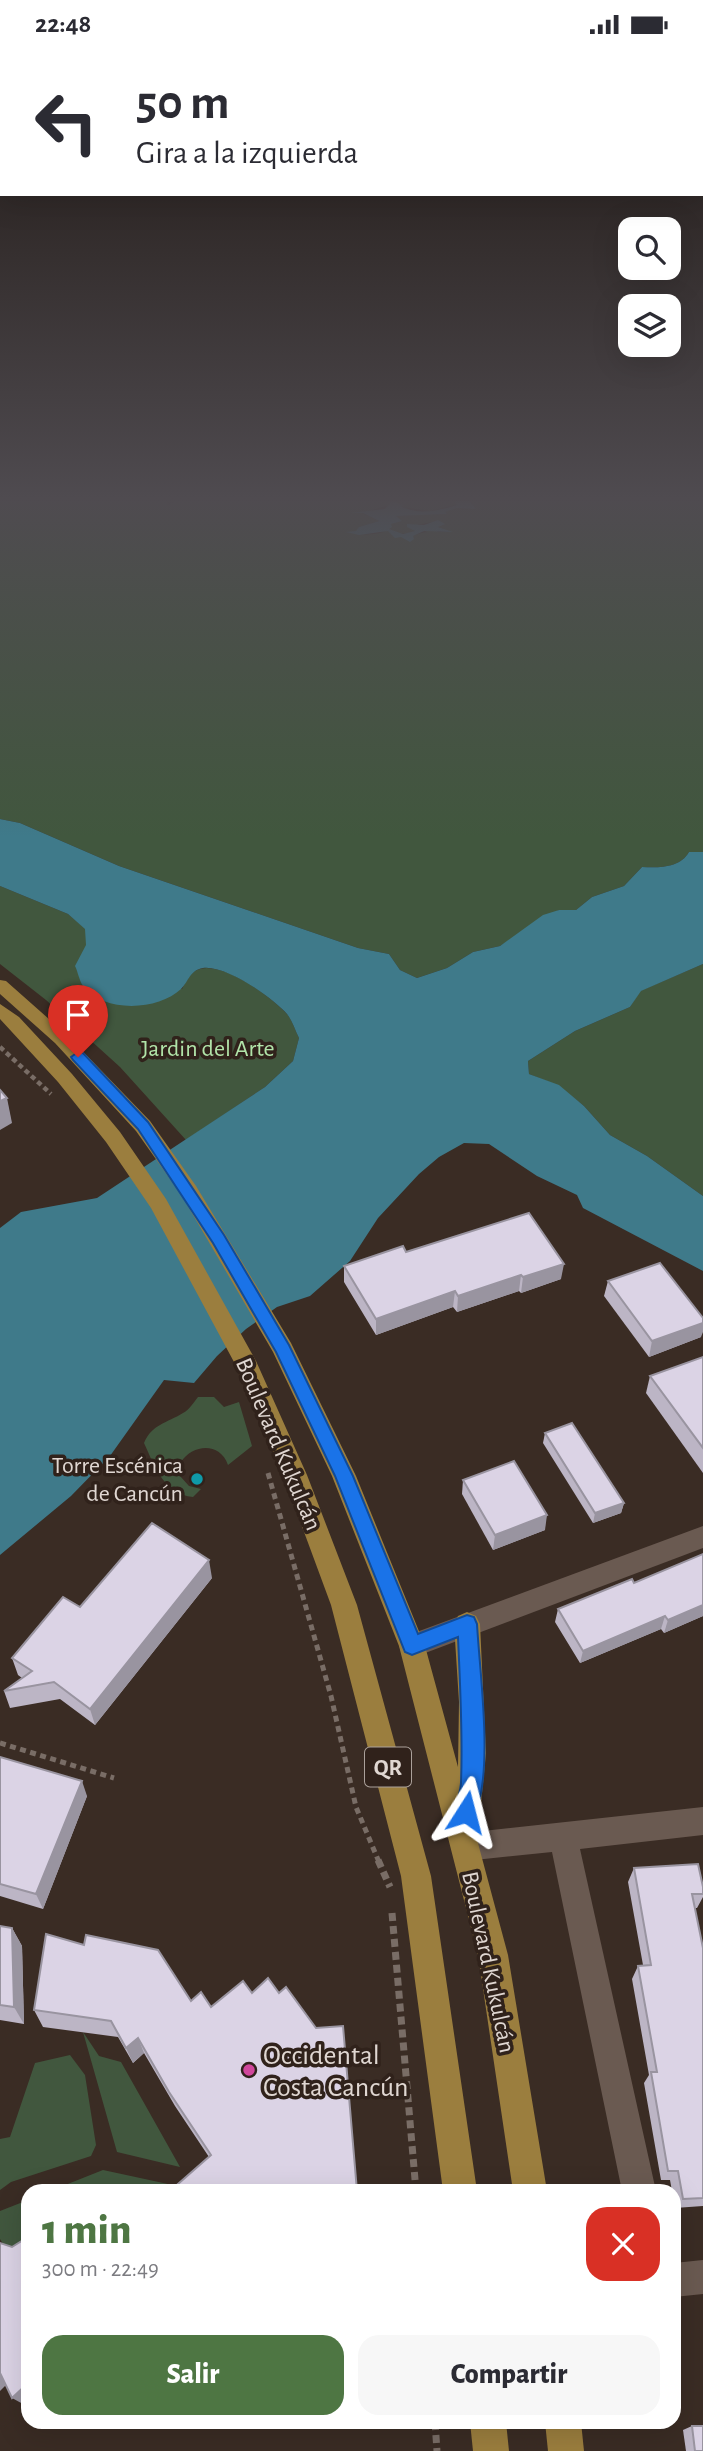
<!DOCTYPE html>
<html lang="es">
<head>
<meta charset="utf-8">
<style>
	:root { --surface:#fff; --page:#f7f7f7; --text:#2b2b33; --muted:#7c7c81; --accent:#4e7643 }
	body { margin:0; font-family:"Alegreya Sans",sans-serif; background:var(--page); color:var(--text); height:100vh; display:flex; flex-direction:column; font-size:26px; white-space:nowrap }
	* { box-sizing:border-box; margin:0 }
	p { font-size:23px; color:var(--muted) }
	.icon { flex:none; width:38px; height:38px; fill:none; stroke:currentColor; stroke-width:2; stroke-linecap:round; stroke-linejoin:round }
	.map { position:relative; flex:1; overflow:hidden }
	.details { position:absolute; left:21px; top:2135px; width:660px; height:245px; display:flex; flex-direction:column; background:var(--surface); border-radius:21px; box-shadow:0 7px 28px #0002 }
	.details>* { flex:none }
	.top-card { position:absolute; left:0px; top:0px; width:704px; height:147px; box-shadow:0 7px 28px #0002; background:#fff; color:var(--text); overflow:hidden }
	.fabs { position:absolute; left:618px; top:168px; display:grid; gap:14px }
	.fabs a { display:grid; place-items:center; width:63px; height:63px; border-radius:14px; background:var(--surface); box-shadow:0 7px 28px #0002; font-size:35px }
	.pin { position:absolute; display:grid; place-items:center; width:60px; height:60px; color:#fff; margin:-72px -30px; border-radius:50% 50% 50% 0; rotate:-45deg; box-shadow:0 0 7px #0007 }
	.pin .icon { rotate:45deg }
	.me { position:absolute; width:77px; margin:-38px; rotate:9deg; stroke-linejoin:round; filter:drop-shadow(0 0 5px #0008) }
	.turn { display:flex; align-items:center; gap:24px; height:147px; padding:0 21px; font-size:32px }
	.turn .icon { width:91px; height:91px; stroke-width:2.5 }
	.turn b { display:block; font-size:49px; line-height:60px }
	.round { display:grid; place-items:center; flex:none; width:74px; height:74px; border-radius:21px; background:var(--page) }
	.summary { display:flex; align-items:center; justify-content:space-between; height:119px; padding:0 21px }
	h1 { font-size:42px; font-weight:800; line-height:52px; color:var(--accent) }
	.primary-button { display:flex; gap:14px; margin-top:auto; padding:14px 21px }
	.primary-button a { flex:1; height:80px; border-radius:21px; background:var(--accent); color:#fff; font-size:28px; font-weight:800; line-height:80px; text-align:center }
	.primary-button a+a { background:var(--page); color:var(--text) }
	.status { display:flex; justify-content:space-between; align-items:center; height:49px; padding:0 35px; background:var(--surface); direction:ltr }
	.status svg { height:19px; fill:currentColor }
	.map>svg:first-child { display:block }
</style>
</head>
<body>
<div class="status"><b>22:48</b><svg viewBox="0 0 49 12"><path d="M0 12V9h3v3zM5 12V6h3v6zM10 12V3h3v9zM15 12V0h3v12zM26 1h20v11H26zM47 4h2v5h-2z"/></svg></div>
<div class="map">
<svg width="703" height="2402" viewBox="0 0 703 2402">
	<rect width="100%" height="100%" fill="#3a2c24"/>
	<g fill="#41573e">
		<path d="M 0,452 L 166,452 L 168,456 L 175,452 L 454,452 L 458,455 L 430,462 L 389,456 L 362,464 L 379,472 L 359,478 L 357,483 L 347,483 C 358,486 377,487 388,481 C 409,493 405,487 427,483 L 418,479 L 430,476 L 438,483 L 451,483 L 436,477 L 440,475 L 438,472 L 416,476 L 416,482 C 405,486 398,485 388,480 L 390,475 L 397,473 L 394,467 L 446,465 L 444,463 L 457,459 L 475,459 L 470,452 L 703,452 L 703,803 L 689,803 C 680,819 659,819 642,818 L 624,837 L 592,848 L 576,861 L 559,861 L 500,897 L 473,903 L 447,919 L 417,929 L 400,921 L 389,905 L 358,899 L 119,817 L 20,774 L 0,770 Z"/>
		<path d="M 0,837 L 68,865 L 86,880 L 86,896 L 182,940 C 185,934 189,926 195,922 C 218,908 270,947 286,964 C 292,970 295,981 299,989 L 293,1012 L 265,1038 L 186,1091 L 120,1018 L 46,951 L 0,915 Z"/>
		<path d="M 703,915 L 703,1147 L 647,1107 L 610,1086 L 584,1057 L 559,1037 L 529,1025 L 528,1012 L 575,982 L 630,958 L 640,942 Z"/>
		<path d="M 198,1348 L 214,1348 L 224,1358 L 239,1353 L 252,1397 L 228,1416 C 220,1393 193,1395 181,1413 L 180,1427 L 189,1437 L 201,1440 L 193,1448 C 164,1445 155,1418 144,1394 C 152,1375 167,1374 183,1364 C 189,1361 194,1353 198,1348 Z"/>
		<path d="M 83,1983 L 99,2007 L 121,2013 L 180,2118 L 117,2103 Z"/>
		<path d="M 70,2006 L 85,2026 L 96,2096 L 91,2107 L 11,2133 L 0,2141 L 0,2090 L 10,2088 L 35,2014 Z"/>
		<path d="M 103,2121 L 191,2140 L 50,2142 Z"/>
		<path d="M 28,2151 L 28,2205 L 8,2203 L 0,2190 L 0,2162 Z"/>
	</g>
	<g fill="#3f7a8a">
		<path d="M 392,452 L 403,456 L 401,457 C 417,467 441,461 457,456 L 454,452 L 470,452 L 476,460 L 457,459 L 445,463 L 447,465 L 396,467 L 402,472 L 391,475 L 392,478 L 389,480 L 403,485 L 415,482 L 407,478 L 407,475 L 424,476 L 438,471 L 445,475 L 438,478 L 453,483 L 424,482 L 413,487 L 414,490 L 410,493 L 401,488 L 395,489 L 388,482 L 359,486 L 346,483 L 356,482 L 359,478 L 379,472 L 363,464 L 350,464 L 385,460 Z"/>
		<path d="M 0,770 L 20,774 L 119,817 L 358,899 L 389,905 L 400,921 L 417,929 L 447,919 L 473,903 L 500,897 L 543,866 L 559,861 L 576,861 L 592,848 L 624,837 L 642,818 C 659,819 680,819 689,803 L 703,803 L 703,915 L 641,942 L 630,958 L 575,982 L 528,1012 L 529,1025 L 559,1036 L 584,1057 L 610,1086 L 647,1107 L 703,1147 L 703,1222 L 583,1159 L 577,1146 L 537,1127 L 489,1095 L 464,1094 L 439,1108 L 419,1125 L 378,1169 L 350,1212 L 310,1247 L 277,1258 L 246,1280 L 217,1307 L 194,1334 L 164,1331 L 110,1407 L 71,1447 L 0,1506 L 0,1179 L 21,1163 L 97,1149 L 265,1038 L 293,1012 L 299,989 C 295,981 292,971 287,965 C 272,948 226,916 203,919 C 190,921 189,932 181,940 C 158,962 103,964 83,937 C 79,931 78,923 75,917 L 86,896 L 85,880 L 68,865 L 0,837 Z"/>
	</g>
	<g fill="none" stroke-linecap="round" stroke-linejoin="round">
		<path stroke="#796d66" stroke-width="4.5" stroke-dasharray="5 3.5" stroke-linecap="butt" d="M 0,998 L 51,1045"/>
		<g stroke="#796d66" stroke-width="5" stroke-dasharray="6 4.5" stroke-linecap="butt">
			<path d="M 268,1424 L 331,1647 L 356,1758 L 379,1813"/>
			<path d="M 0,1694 L 114,1729"/>
		</g>
		<g stroke="#796d66" stroke-width="7" stroke-dasharray="8 5" stroke-linecap="butt">
			<path d="M 378,1811 L 390,1838"/>
			<path d="M 392,1864 L 416,2142"/>
			<path d="M 435,2373 L 437,2402"/>
		</g>
		<g fill="#6a5a51" fill-rule="evenodd">
			<path d="M 703,1477 L 703,1499 L 412,1609 L 403,1606 L 399,1597 L 403,1588 Z"/>
			<path d="M 703,1758 L 703,1786 L 580,1800 L 656,2142 L 622,2142 L 552,1803 L 465,1812 L 455,1808 L 451,1798 L 455,1788 L 465,1784 Z"/>
			<path d="M 703,2211 L 703,2245 L 674,2248 L 674,2214 Z"/>
		</g>
		<g fill="#9b7e3e" fill-rule="evenodd">
			<path d="M 0,931 L 6,932 L 67,986 L 150,1072 L 196,1137 L 291,1294 L 356,1427 L 425,1597 L 458,1718 L 459,1653 L 454,1575 L 458,1567 L 467,1563 L 476,1567 L 480,1575 L 486,1704 L 481,1755 L 475,1783 L 508,1906 L 547,2142 L 513,2142 L 478,1906 L 399,1597 L 332,1427 L 273,1303 L 182,1147 L 136,1082 L 55,994 L 0,945 Z"/>
			<path d="M 0,955 L 19,968 L 72,1025 L 120,1083 L 166,1150 L 256,1312 L 307,1426 L 357,1556 L 431,1827 L 477,2142 L 443,2142 L 401,1827 L 331,1556 L 283,1426 L 234,1313 L 151,1159 L 106,1093 L 58,1033 L 0,970 Z"/>
			<path d="M 470,2373 L 506,2373 L 509,2402 L 473,2402 Z"/>
			<path d="M 545,2373 L 581,2373 L 584,2402 L 548,2402 Z"/>
		</g>
	</g>
	<g fill="#bcb5c5">
		<path d="M 406,1203 L 561,1230 L 521,1244 L 519,1242 L 457,1263 L 453,1258 L 376,1286 L 344,1233 L 344,1217 Z"/>
		<path d="M 608,1232 L 701,1288 L 649,1308 L 604,1247 Z"/>
		<path d="M 703,1308 L 703,1424 L 646,1344 L 650,1327 Z"/>
		<path d="M 545,1384 L 624,1454 L 621,1464 L 593,1474 L 543,1394 Z"/>
		<path d="M 463,1431 L 545,1481 L 493,1501 L 462,1445 Z"/>
		<path d="M 703,1505 L 703,1567 L 664,1584 L 661,1580 L 580,1614 L 555,1573 L 558,1560 L 634,1534 Z"/>
		<path d="M 212,1529 L 95,1676 L 60,1650 L 10,1659 L 4,1642 L 22,1629 L 18,1626 L 12,1609 L 80,1558 Z"/>
		<path d="M 0,1708 L 87,1747 L 43,1860 L 0,1847 Z"/>
		<path d="M 634,1819 L 703,1838 L 703,1848 L 697,1859 L 695,1859 L 703,1899 L 703,2157 L 675,2159 L 674,2142 L 672,2142 L 670,2131 L 661,2131 L 644,2034 L 649,2026 L 632,1930 L 638,1917 L 643,1916 L 628,1833 Z"/>
		<path d="M 0,1877 L 12,1879 L 22,1897 L 24,1975 L 0,1971 Z"/>
		<path d="M 191,1952 L 211,1958 L 357,2142 L 209,2108 L 175,2057 L 144,2004 L 133,2014 L 118,1988 L 43,1978 L 34,1961 Z"/>
		<path d="M 264,2373 L 298,2373 L 297,2374 L 267,2377 Z"/>
		<path d="M 692,2377 L 703,2402 L 686,2402 L 683,2381 Z"/>
	</g>
	<g fill="#9994a0">
		<path d="M 7,1049 L 12,1074 L 0,1081 L 0,1052 Z"/>
		<path d="M 564,1215 L 561,1230 L 521,1244 L 523,1228 Z"/>
		<path d="M 521,1226 L 519,1242 L 457,1263 L 458,1247 Z"/>
		<path d="M 455,1242 L 453,1258 L 376,1286 L 376,1270 Z"/>
		<path d="M 703,1274 L 703,1283 L 701,1288 L 649,1308 L 652,1292 Z"/>
		<path d="M 624,1454 L 621,1464 L 593,1474 L 595,1464 Z"/>
		<path d="M 547,1466 L 545,1481 L 493,1501 L 495,1486 Z"/>
		<path d="M 209,1511 L 212,1529 L 95,1676 L 90,1660 Z"/>
		<path d="M 703,1556 L 703,1567 L 664,1584 L 668,1571 Z"/>
		<path d="M 665,1567 L 661,1580 L 580,1614 L 583,1602 Z"/>
		<path d="M 82,1732 L 87,1747 L 43,1860 L 36,1845 Z"/>
		<path d="M 12,1879 L 22,1897 L 24,1975 L 14,1958 Z"/>
		<path d="M 138,1989 L 144,2004 L 133,2014 L 126,1999 Z"/>
		<path d="M 0,2324 L 12,2330 L 0,2342 Z"/>
		<path d="M 28,2334 L 28,2350 L 23,2355 L 12,2349 Z"/>
	</g>
	<g fill="#dbd3e5" stroke="#9994a0" stroke-width="2">
		<path d="M 0,1041 L 7,1049 L 0,1052 Z"/>
		<path d="M 529,1164 L 564,1215 L 523,1228 L 521,1226 L 458,1247 L 455,1242 L 376,1270 L 344,1217 L 403,1197 L 406,1203 Z"/>
		<path d="M 660,1214 L 703,1269 L 703,1274 L 652,1292 L 608,1232 Z"/>
		<path d="M 703,1308 L 703,1399 L 650,1327 Z"/>
		<path d="M 572,1374 L 624,1454 L 595,1464 L 545,1384 Z"/>
		<path d="M 514,1412 L 547,1466 L 495,1486 L 463,1431 Z"/>
		<path d="M 152,1474 L 209,1511 L 90,1660 L 54,1633 L 4,1642 L 32,1622 L 12,1609 L 63,1548 L 80,1558 Z"/>
		<path d="M 703,1505 L 703,1556 L 668,1571 L 665,1567 L 583,1602 L 558,1560 L 632,1530 L 634,1534 Z"/>
		<path d="M 0,1708 L 82,1732 L 36,1845 L 0,1835 Z"/>
		<path d="M 698,1815 L 703,1838 L 703,1845 L 692,1845 L 703,1899 L 703,2149 L 683,2150 L 678,2122 L 668,2122 L 651,2023 L 657,2023 L 638,1917 L 651,1916 L 634,1819 Z"/>
		<path d="M 0,1877 L 12,1879 L 14,1958 L 0,1956 Z"/>
		<path d="M 46,1885 L 84,1896 L 86,1886 L 158,1901 L 191,1952 L 201,1943 L 211,1958 L 243,1932 L 252,1944 L 268,1929 L 279,1944 L 286,1938 L 316,1979 L 343,1977 L 357,2142 L 170,2142 L 211,2106 L 169,2043 L 138,1989 L 126,1999 L 111,1972 L 34,1961 Z"/>
		<path d="M 28,2188 L 28,2334 L 12,2349 L 0,2324 L 0,2194 L 12,2198 Z"/>
		<path d="M 692,2377 L 703,2377 L 703,2402 L 695,2402 Z"/>
	</g>
	<linearGradient id="sky" x2="0" y2="1"><stop stop-color="#201814"/><stop offset="0.57" stop-color="#4f4b50"/><stop offset="1" stop-color="#4f4b50" stop-opacity="0"/></linearGradient>
	<rect width="703" height="788" fill="url(#sky)"/>
	<path fill="#1a73e8" stroke="#114b97" stroke-width="2" d="M 78,1003 L 83,1004 L 148,1073 L 224,1186 L 289,1296 L 353,1427 L 418,1585 L 467,1566 L 474,1568 L 477,1575 C 480,1629 494,1721 474,1770 L 466,1773 L 458,1770 C 454,1759 460,1746 461,1734 C 463,1685 460,1636 458,1588 L 412,1606 L 405,1603 L 335,1427 L 276,1303 L 213,1194 L 138,1080 L 73,1011 L 71,1008 Z"/>
	<circle fill="#0f9aa8" stroke="#30221b" stroke-width="2.5" cx="197" cy="1430" r="7"/>
	<circle fill="#d1479c" stroke="#30221b" stroke-width="2.5" cx="249" cy="2021" r="7"/>
	<g text-anchor="middle" stroke-width="7" stroke-linejoin="round" paint-order="stroke">
		<rect fill="#30221b" stroke="#aba19b" stroke-width="2" x="365" y="1698.5" width="46" height="39" rx="5"/>
		<g font-size="23" font-weight="bold" fill="#e0d7d2">
			<text x="388" y="1726">QR</text>
		</g>
		<g font-size="24" fill="#b1e4a9" stroke="#30221b">
			<text x="208" y="1007">Jardin del Arte</text>
		</g>
		<g font-size="24" fill="#e0d7d2" stroke="#30221b">
			<text transform="translate(279 1395) rotate(67)" y="8">Boulevard Kukulcán</text>
			<text transform="translate(489 1913) rotate(78)" y="8">Boulevard Kukulcán</text>
		</g>
		<g font-size="24" fill="#e0d7d2" stroke="#30221b" text-anchor="end">
			<text x="183" y="1424">Torre Escénica<tspan x="183" dy="28">de Cancún</tspan></text>
		</g>
		<g font-size="28" fill="#e0d7d2" stroke="#30221b" text-anchor="start">
			<text x="263" y="2015">Occidental<tspan x="263" dy="32">Costa Cancún</tspan></text>
		</g>
	</g>
</svg>
<div class="fabs">
<a><svg class="icon" aria-label="search" viewBox="0 0 24 24"><circle cx="10" cy="10" r="6"/><path d="M15 15l6 6"/></svg></a>
<a><svg class="icon" aria-label="layers" viewBox="0 0 24 24"><path d="M12 4l9 5-9 5-9-5zM3 14l9 5 9-5"/></svg></a>
</div>
<div class="pin" style="left:78px;top:1008px;background:#d93025"><svg class="icon" aria-label="arrive" viewBox="0 0 24 24"><path d="M6 21V4h12l-3 4 3 4H6"/></svg></div>
<svg class="me" style="left:466px;top:1763px" viewBox="-20 -20 40 40"><path d="M0-17L14 15 0 8-14 15z" fill="#1a73e8" stroke="#fff" stroke-width="4"/></svg>
<div class="top-card">
<div class="turn"><svg class="icon" aria-label="left" viewBox="0 0 24 24"><path d="M17 20v-9H6M10 6l-5 5 5 5"/></svg><div><b>50 m</b>Gira a la izquierda</div></div>
</div>
<section class="details">
<div class="summary"><div><h1>1 min</h1><p>300 m · 22:49</p></div><a class="round" style="background:#d93025;color:#fff"><svg class="icon" aria-label="close" viewBox="0 0 24 24"><path d="M6 6l12 12M18 6L6 18"/></svg></a></div>
<div class="primary-button"><a>Salir</a><a>Compartir</a></div>
</section>
</div>
</body>
</html>
